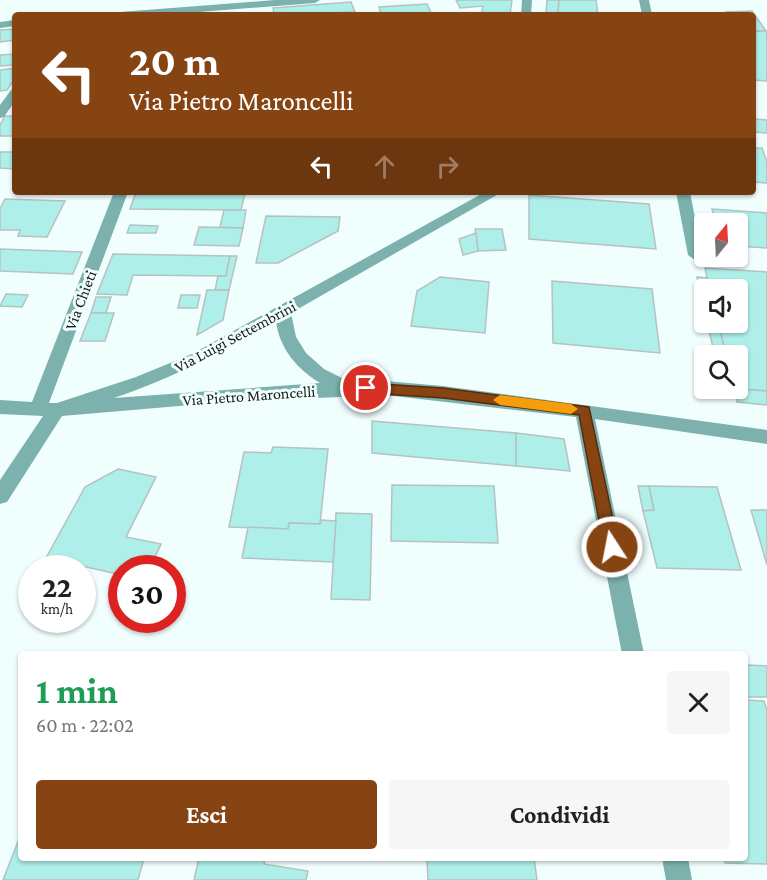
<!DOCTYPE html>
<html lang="it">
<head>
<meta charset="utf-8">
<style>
	:root { --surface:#fff; --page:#f6f6f6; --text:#202124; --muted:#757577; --accent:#874413 }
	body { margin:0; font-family:"Crimson Pro",serif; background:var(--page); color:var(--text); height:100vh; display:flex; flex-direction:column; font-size:22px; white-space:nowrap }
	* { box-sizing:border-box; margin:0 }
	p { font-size:20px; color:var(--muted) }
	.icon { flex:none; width:33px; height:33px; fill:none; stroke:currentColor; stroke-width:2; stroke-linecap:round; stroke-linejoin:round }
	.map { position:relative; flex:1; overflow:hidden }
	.details { position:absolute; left:18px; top:651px; width:730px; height:210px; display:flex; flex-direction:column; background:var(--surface); border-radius:6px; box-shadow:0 2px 4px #0004 }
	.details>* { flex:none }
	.hud { position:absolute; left:12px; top:12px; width:744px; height:183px; border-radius:6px; box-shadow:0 2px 4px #0004; background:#874413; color:#fff; overflow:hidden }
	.needle { width:39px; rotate:18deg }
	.tools { position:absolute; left:694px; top:213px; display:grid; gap:12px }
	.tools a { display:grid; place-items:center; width:54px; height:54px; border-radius:6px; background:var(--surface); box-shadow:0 2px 4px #0004; font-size:30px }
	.speed { position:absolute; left:18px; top:555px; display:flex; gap:12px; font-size:30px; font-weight:700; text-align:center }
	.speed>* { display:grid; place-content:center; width:78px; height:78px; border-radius:50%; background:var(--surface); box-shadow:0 2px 4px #0004; line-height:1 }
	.speed small { font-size:15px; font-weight:400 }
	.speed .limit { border:9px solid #d22; background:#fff; color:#111 }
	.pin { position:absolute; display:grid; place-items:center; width:51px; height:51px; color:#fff; margin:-26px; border:3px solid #fff; border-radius:50%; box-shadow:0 2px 6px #0007 }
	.me { position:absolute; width:66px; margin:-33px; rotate:349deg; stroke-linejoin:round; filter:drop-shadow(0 0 4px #0008) }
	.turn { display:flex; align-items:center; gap:21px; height:126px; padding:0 18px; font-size:27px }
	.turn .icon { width:78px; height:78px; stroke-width:2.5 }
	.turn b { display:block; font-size:42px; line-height:51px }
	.lanes { display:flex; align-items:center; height:57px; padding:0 18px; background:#0003; justify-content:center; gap:30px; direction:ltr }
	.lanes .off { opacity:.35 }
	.round { display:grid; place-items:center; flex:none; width:63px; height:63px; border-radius:6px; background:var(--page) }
	.headline { display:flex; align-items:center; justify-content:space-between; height:102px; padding:0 18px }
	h1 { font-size:36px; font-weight:700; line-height:45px; color:#1e9e55 }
	.action { display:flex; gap:12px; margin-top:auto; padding:12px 18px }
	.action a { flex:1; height:69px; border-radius:6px; background:var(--accent); color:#fff; font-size:24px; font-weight:700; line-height:69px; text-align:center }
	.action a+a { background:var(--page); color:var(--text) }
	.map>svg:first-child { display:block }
</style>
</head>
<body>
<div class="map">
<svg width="767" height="880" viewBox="0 0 767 880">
	<rect width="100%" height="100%" fill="#f0fefd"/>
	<g fill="#afefea" stroke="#b4c2c0" stroke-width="1.5">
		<path d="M 456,0 L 512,0 L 510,15 L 481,15 L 483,6 L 460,8 Z"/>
		<path d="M 547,0 L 559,0 L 558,15 L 546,15 Z"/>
		<path d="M 559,0 L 596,0 L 598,15 L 558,15 Z"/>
		<path d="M 351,2 L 355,12 L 274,15 L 273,8 Z"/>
		<path d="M 427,4 L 432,15 L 381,15 L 379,7 Z"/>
		<path d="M 752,11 L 766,31 L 753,31 L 753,15 L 728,15 L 726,12 Z"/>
		<path d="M 15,29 L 15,40 L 0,42 L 0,30 Z"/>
		<path d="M 753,31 L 766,31 L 767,34 L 767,81 L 753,80 Z"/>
		<path d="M 15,54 L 15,65 L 0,66 L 0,55 Z"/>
		<path d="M 15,68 L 15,78 L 7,90 L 0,91 L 0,70 Z"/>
		<path d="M 5,116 L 15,116 L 15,136 L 0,136 L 0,125 Z"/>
		<path d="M 753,119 L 767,120 L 767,133 L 753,132 Z"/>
		<path d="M 753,148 L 762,148 L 767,162 L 767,183 L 753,182 Z"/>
		<path d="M 0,152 L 15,152 L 15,169 L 0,168 Z"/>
		<path d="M 136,192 L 168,192 L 245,193 L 241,210 L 130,209 Z"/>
		<path d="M 529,195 L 649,204 L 656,249 L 529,239 Z"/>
		<path d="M 5,199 L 65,201 L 47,237 L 18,236 L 20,230 L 0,230 L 0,209 Z"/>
		<path d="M 712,209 L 767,213 L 767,248 L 738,246 L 738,224 L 716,224 Z"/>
		<path d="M 224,210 L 246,210 L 243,228 L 220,227 Z"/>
		<path d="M 266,216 L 340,217 L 338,231 L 278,263 L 256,263 Z"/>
		<path d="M 130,225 L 158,226 L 156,233 L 127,233 Z"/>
		<path d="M 199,227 L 243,228 L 239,246 L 194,245 Z"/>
		<path d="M 475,229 L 502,229 L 506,250 L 478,251 Z"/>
		<path d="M 476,233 L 478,251 L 463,255 L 459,239 Z"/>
		<path d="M 0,249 L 82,252 L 73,274 L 0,271 Z"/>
		<path d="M 113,254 L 230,256 L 226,276 L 133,275 L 127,295 L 97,294 Z"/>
		<path d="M 230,256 L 237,256 L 229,290 L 215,290 L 218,276 L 226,276 Z"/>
		<path d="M 705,268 L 767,272 L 767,391 L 735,389 L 738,388 L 738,356 L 726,356 L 718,322 L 738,322 L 738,290 L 710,290 Z"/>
		<path d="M 440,277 L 489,282 L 485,333 L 411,326 L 417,291 Z"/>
		<path d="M 697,277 L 707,278 L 710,290 L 705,290 L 705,312 Z"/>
		<path d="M 552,281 L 652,289 L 660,353 L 553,343 Z"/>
		<path d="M 207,290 L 229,290 L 223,320 L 197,335 Z"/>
		<path d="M 6,294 L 28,295 L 22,307 L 0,306 Z"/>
		<path d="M 181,295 L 200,295 L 197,308 L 178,308 Z"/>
		<path d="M 96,297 L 111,297 L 106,313 L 91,313 Z"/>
		<path d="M 91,313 L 114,313 L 105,341 L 80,341 Z"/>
		<path d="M 707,322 L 718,322 L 726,356 L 715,356 Z"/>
		<path d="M 735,389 L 767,391 L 767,405 L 737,402 Z"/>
		<path d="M 372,421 L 516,433 L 516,466 L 372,453 Z"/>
		<path d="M 516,433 L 564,439 L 570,471 L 516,466 Z"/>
		<path d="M 273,447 L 328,449 L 320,524 L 289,523 L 288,529 L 229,527 L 244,452 L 271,453 Z"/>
		<path d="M 118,469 L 156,477 L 126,537 L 161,544 L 150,568 L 122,568 L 122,575 L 46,558 L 85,487 Z"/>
		<path d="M 392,485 L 494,486 L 498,543 L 391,541 Z"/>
		<path d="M 638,486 L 649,486 L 654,510 L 643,511 Z"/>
		<path d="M 649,486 L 717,487 L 741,570 L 657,568 L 643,511 L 654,510 Z"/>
		<path d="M 751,510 L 767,510 L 767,565 Z"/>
		<path d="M 336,513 L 372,514 L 370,600 L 331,599 Z"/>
		<path d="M 321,520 L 336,521 L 333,562 L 242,558 L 248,527 L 288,529 L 289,523 L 320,524 Z"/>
		<path d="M 746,665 L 767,666 L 767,697 L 746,697 Z"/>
		<path d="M 746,700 L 764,701 L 767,710 L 767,864 L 725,863 L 724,858 L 746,858 Z"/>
		<path d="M 21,834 L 21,858 L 144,858 L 138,880 L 3,880 Z"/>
		<path d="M 199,858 L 265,858 L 264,864 L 308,871 L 306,880 L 194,880 Z"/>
		<path d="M 427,858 L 534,858 L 537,880 L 428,880 Z"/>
	</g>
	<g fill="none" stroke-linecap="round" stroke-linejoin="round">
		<path fill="#7cb1ad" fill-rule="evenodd" d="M 15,88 L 15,101 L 4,117 L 0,118 L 0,105 L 11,90 Z"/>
		<g fill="#7cb1ad" fill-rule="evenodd">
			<path d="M 275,0 L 320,0 L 315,3 L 160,15 L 115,15 L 120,12 Z"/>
			<path d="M 522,0 L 532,0 L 531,15 L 521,15 Z"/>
			<path d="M 639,0 L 649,0 L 652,15 L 642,15 Z"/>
			<path d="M 15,20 L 15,26 L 0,28 L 0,22 Z"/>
			<path d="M 114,192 L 128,192 L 49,403 L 57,403 L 136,377 L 192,354 L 485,192 L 502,192 L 291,313 L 296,337 L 306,353 L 324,369 L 348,381 L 385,381 L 443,386 L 767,430 L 767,444 L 595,419 L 644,654 L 622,654 L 576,417 L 385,395 L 226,402 L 62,416 L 7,502 L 0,504 L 0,480 L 43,416 L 0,414 L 0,400 L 32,402 ZM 276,322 C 280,349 297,369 320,383 L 114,398 C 173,378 222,352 276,322 Z"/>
			<path d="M 676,192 L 690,192 L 702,255 L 700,258 L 695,260 L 688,255 Z"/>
			<path d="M 662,858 L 688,858 L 692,880 L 666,880 Z"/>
		</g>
	</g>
	<path fill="#874413" stroke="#582c0c" stroke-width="1.5" d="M 366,383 L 443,388 L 589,407 L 619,547 L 617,552 L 612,554 L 606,552 L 604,547 L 579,415 L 443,398 L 366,393 L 359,388 Z"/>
	<path fill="#f59e0b" d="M 500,395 L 571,404 L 578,409 L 571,414 L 500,405 L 493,400 Z"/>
	<g text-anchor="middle" stroke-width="6" stroke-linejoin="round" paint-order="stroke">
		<g font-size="16" fill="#171c1b" stroke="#f0fefd">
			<text transform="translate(80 300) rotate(-69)" y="6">Via Chieti</text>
			<text transform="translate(235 336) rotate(-28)" y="6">Via Luigi Settembrini</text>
			<text transform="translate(249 395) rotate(-4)" y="6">Via Pietro Maroncelli</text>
		</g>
	</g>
</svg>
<div class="tools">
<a><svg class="needle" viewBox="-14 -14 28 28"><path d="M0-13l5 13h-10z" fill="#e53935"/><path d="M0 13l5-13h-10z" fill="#757577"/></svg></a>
<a><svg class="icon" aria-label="sound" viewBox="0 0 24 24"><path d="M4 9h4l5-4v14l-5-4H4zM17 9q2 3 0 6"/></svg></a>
<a><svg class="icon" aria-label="search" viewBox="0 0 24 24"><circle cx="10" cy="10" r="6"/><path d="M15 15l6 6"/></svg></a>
</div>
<div class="speed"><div>22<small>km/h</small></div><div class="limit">30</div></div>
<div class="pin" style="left:366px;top:388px;background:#d93025"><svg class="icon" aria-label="arrive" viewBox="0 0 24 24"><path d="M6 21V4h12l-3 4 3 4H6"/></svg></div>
<svg class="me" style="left:612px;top:547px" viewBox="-20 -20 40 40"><circle r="17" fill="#874413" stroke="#fff" stroke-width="3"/><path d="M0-11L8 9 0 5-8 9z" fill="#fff"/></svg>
<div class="hud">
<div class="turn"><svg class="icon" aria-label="left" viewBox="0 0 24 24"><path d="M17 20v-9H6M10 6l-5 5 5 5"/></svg><div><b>20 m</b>Via Pietro Maroncelli</div></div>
<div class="lanes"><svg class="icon" aria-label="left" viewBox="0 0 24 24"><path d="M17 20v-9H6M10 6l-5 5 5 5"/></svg><svg class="icon off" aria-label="ahead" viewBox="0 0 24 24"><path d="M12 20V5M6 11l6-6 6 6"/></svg><svg class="icon off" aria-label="right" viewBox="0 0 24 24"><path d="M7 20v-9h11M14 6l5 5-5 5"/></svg></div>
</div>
<section class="details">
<div class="headline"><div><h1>1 min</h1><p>60 m · 22:02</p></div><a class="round"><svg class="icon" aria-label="close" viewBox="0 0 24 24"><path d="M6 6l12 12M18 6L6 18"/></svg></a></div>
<div class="action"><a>Esci</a><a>Condividi</a></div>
</section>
</div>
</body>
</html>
